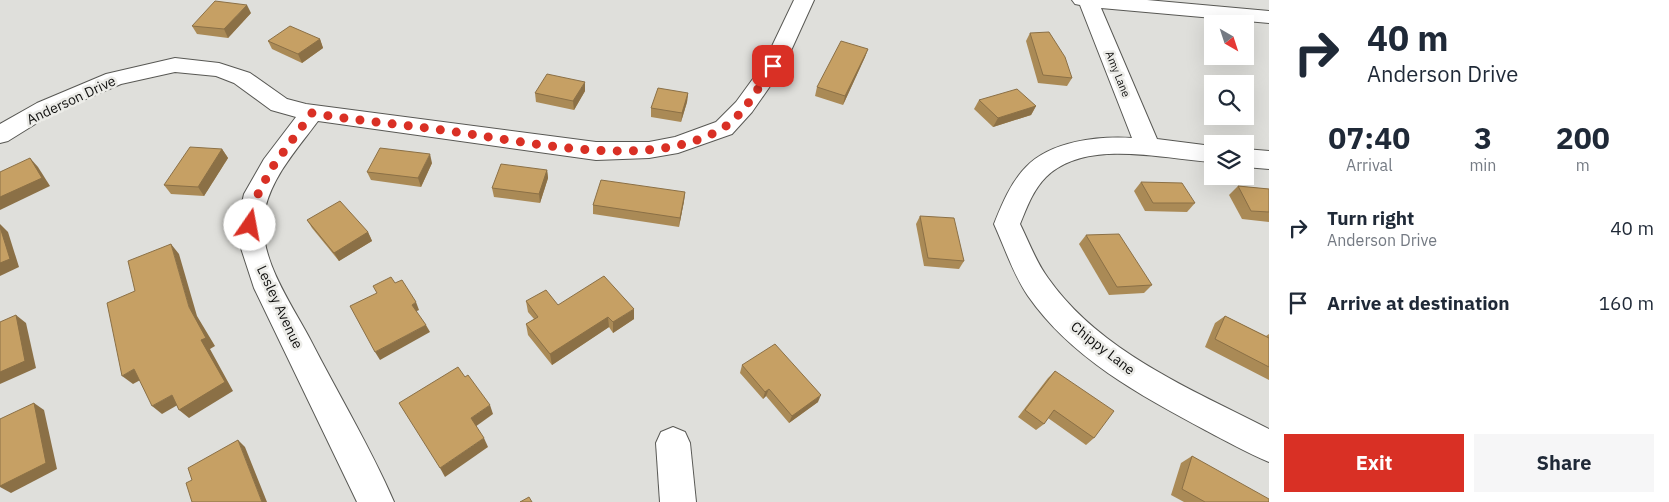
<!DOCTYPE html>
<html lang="en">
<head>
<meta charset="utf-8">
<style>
	:root { --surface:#fff; --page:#f6f6f7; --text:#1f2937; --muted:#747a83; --accent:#d93025 }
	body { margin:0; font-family:"IBM Plex Sans",sans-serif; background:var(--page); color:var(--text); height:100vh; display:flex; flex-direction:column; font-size:19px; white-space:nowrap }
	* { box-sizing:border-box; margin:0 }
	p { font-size:16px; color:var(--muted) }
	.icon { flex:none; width:28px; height:28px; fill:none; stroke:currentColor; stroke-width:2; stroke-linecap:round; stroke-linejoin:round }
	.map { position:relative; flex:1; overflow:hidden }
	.details { display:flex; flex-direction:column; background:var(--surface); width:400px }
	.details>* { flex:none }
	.top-card { background:#fff; color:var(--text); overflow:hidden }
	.needle { width:32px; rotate:141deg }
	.tools { position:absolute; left:1204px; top:15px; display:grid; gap:10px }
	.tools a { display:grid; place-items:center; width:50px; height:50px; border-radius:0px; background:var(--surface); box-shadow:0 5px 20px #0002; font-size:25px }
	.pin { position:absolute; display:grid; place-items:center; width:42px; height:42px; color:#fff; margin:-21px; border-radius:10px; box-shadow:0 2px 8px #0006 }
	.me { position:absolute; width:55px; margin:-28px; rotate:12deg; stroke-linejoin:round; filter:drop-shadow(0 0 4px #0008) }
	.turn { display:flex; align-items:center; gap:18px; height:105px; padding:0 15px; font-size:22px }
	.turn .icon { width:65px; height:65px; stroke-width:2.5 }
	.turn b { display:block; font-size:35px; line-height:42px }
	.eta { display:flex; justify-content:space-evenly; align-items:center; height:85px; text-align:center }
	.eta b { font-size:30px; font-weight:700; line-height:35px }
	.primary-button { display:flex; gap:10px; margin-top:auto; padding:10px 15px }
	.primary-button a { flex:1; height:58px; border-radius:0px; background:var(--accent); color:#fff; font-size:20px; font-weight:700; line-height:58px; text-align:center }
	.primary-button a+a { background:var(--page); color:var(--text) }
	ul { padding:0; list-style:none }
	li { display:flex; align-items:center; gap:15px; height:75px; padding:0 15px }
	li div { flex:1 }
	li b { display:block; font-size:19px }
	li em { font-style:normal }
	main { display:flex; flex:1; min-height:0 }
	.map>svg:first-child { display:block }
</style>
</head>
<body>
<main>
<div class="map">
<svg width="1269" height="502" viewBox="0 0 1269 502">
	<rect width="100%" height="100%" fill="#dfdfdb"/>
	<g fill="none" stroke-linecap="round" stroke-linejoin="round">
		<g stroke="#585854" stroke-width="2">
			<g id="street">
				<path d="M 794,0 L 814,0 L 784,66 L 752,112 L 732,134 L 678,153 L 649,158 L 596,160 L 318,121 C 298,148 273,175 265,209 C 255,254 290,301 310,339 C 337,392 371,448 394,502 L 357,502 L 254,288 L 238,239 L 237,225 L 244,194 L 264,159 L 296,117 L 271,110 L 234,83 L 216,76 L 175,72 L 121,84 L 53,113 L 8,141 L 0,143 L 0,124 L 37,103 L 106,74 L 175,58 L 219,63 L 250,73 L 287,99 L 306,104 L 596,142 L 649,142 L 675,137 L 716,122 L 736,102 L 763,65 Z"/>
				<path d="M 1072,0 L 1147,0 L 1269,11 L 1269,23 L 1101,8 L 1157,139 L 1212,146 L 1212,162 C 1163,159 1086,138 1046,177 C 1033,190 1027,207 1020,224 C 1029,242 1036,262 1048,278 C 1100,352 1191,389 1269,429 L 1269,462 C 1247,453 1226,441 1205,430 C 1140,395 1071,358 1028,296 C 1013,274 1005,248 994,224 C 1002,204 1011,182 1026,167 C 1051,141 1098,136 1132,138 L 1080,5 L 1075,4 Z"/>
				<path d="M 1245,149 L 1269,151 L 1269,169 L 1245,167 Z"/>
				<path d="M 673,427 L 685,432 L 690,443 L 696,502 L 660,502 L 656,443 L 661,432 Z"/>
			</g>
		</g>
		<use href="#street" fill="#fff" fill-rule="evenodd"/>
	</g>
	<g fill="#aa8a56">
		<path d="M 251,13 L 228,38 L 197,34 L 192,26 Z"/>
		<path d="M 1030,33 L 1072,78 L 1067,86 L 1038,83 L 1026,41 Z"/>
		<path d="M 320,39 L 323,48 L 302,63 L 272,49 L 268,41 Z"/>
		<path d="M 868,49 L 865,57 L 843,105 L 815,96 L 817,87 Z"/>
		<path d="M 585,91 L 574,110 L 536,102 L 535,93 Z"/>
		<path d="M 688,93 L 687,102 L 681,122 L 651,117 L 651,108 Z"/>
		<path d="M 979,100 L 1036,106 L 1031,115 L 993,127 L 974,109 Z"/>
		<path d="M 222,149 L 228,158 L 204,196 L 171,194 L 164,185 Z"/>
		<path d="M 432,163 L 421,187 L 371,180 L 367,172 Z"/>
		<path d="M 547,170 L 548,178 L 540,203 L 494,197 L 492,188 Z"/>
		<path d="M 1141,182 L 1195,203 L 1187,212 L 1145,211 L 1134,191 Z"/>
		<path d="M 1238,186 L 1269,189 L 1269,222 L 1242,219 L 1229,195 Z"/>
		<path d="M 685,192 L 684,201 L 679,227 L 593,214 L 593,205 Z"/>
		<path d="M 920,216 L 964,261 L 959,269 L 924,266 L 916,224 Z"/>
		<path d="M 307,220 L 368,232 L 372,241 L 339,261 L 312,228 Z"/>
		<path d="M 1086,235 L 1152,285 L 1144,293 L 1109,295 L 1079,244 Z"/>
		<path d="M 526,301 L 558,305 L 634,319 L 613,333 L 609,327 L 552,365 L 528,335 L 526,324 L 534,319 L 528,312 Z"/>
		<path d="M 1225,316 L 1266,336 L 1269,334 L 1269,380 L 1205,347 L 1215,323 Z"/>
		<path d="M 742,365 L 818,402 L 789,423 L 766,396 L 763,399 L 740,373 Z"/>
		<path d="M 1055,371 L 1094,438 L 1086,445 L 1048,418 L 1044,424 L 1036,430 L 1018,417 L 1048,378 Z"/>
		<path d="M 1192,456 L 1269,502 L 1184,502 L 1171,495 L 1181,463 Z"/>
	</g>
	<g fill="#8b7046">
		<path d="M 247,5 L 251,13 L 228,38 L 224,29 Z"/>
		<path d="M 320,39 L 323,48 L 302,63 L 298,54 Z"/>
		<path d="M 868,49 L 865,57 L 843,105 L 845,96 Z"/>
		<path d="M 585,82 L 585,91 L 574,110 L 573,101 Z"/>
		<path d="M 688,93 L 687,102 L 681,122 L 682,113 Z"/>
		<path d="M 1036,106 L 1031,115 L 993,127 L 998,118 Z"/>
		<path d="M 222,149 L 228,158 L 204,196 L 198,187 Z"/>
		<path d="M 430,154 L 432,163 L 421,187 L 418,178 Z"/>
		<path d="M 30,158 L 38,167 L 50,186 L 0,210 L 0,197 Z"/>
		<path d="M 547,170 L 548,178 L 540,203 L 539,194 Z"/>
		<path d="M 685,192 L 684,201 L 679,227 L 680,218 Z"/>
		<path d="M 0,224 L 8,232 L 19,267 L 0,276 Z"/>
		<path d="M 368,232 L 372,241 L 339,261 L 334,253 Z"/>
		<path d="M 171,244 L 179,254 L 197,316 L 215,346 L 210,349 L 233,391 L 189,418 L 179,410 L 201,340 L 189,307 Z"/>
		<path d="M 416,302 L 419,310 L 415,312 L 412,305 Z"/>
		<path d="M 634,309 L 634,319 L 613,333 L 613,322 Z"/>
		<path d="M 16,315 L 26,323 L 36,368 L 0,384 L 0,372 Z"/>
		<path d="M 608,317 L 609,327 L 552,365 L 550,354 Z"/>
		<path d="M 426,325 L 430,332 L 380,360 L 375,352 Z"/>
		<path d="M 134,369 L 144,378 L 133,384 L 122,376 Z"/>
		<path d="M 769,389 L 766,396 L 763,399 L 765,392 Z"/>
		<path d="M 172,395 L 181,403 L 162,414 L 152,406 Z"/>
		<path d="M 821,395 L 818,402 L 789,423 L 792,416 Z"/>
		<path d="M 34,403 L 44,410 L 57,469 L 11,493 L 0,487 L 0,486 Z"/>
		<path d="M 490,405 L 493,414 L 475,427 L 471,418 Z"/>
		<path d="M 484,438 L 488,447 L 445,477 L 440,468 Z"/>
		<path d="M 238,440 L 245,447 L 267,502 L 262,502 Z"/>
	</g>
	<g fill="#c6a064" stroke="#8b7046">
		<path d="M 215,1 L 247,5 L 224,29 L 192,26 Z"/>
		<path d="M 290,26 L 320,39 L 298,54 L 268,41 Z"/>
		<path d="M 1049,32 L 1065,57 L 1072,78 L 1043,75 L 1030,33 Z"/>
		<path d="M 841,41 L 868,49 L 845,96 L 817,87 Z"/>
		<path d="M 547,74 L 585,82 L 573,101 L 535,93 Z"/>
		<path d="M 658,88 L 688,93 L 682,113 L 651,108 Z"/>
		<path d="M 1017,89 L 1036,106 L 998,118 L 979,100 Z"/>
		<path d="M 190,147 L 222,149 L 198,187 L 164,185 Z"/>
		<path d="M 380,148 L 430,154 L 418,178 L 367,172 Z"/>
		<path d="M 30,158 L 42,178 L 0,197 L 0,172 Z"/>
		<path d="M 501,164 L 547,170 L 539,194 L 492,188 Z"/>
		<path d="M 601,180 L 685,192 L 680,218 L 593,205 Z"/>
		<path d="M 1141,182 L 1182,183 L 1195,203 L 1153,203 Z"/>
		<path d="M 1238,186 L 1269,189 L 1269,212 L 1251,211 Z"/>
		<path d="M 340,201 L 368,232 L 334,253 L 307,220 Z"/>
		<path d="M 920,216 L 954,218 L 964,261 L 928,258 Z"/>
		<path d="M 0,227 L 10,259 L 0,263 Z"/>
		<path d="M 1119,234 L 1152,285 L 1117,287 L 1086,235 Z"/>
		<path d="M 171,244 L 189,307 L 206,338 L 201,340 L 225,382 L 179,410 L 172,395 L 152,406 L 134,369 L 122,376 L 107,303 L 135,291 L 128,261 Z"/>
		<path d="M 604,276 L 634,309 L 613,322 L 608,317 L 550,354 L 526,324 L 538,317 L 526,301 L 546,290 L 558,305 Z"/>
		<path d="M 391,277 L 395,283 L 402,280 L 416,302 L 412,305 L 426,325 L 375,352 L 350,306 L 377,293 L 373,286 Z"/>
		<path d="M 16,315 L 25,361 L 0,372 L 0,322 Z"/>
		<path d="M 1225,316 L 1269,338 L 1269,367 L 1215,339 Z"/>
		<path d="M 775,344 L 821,395 L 792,416 L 769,389 L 765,392 L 742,365 Z"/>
		<path d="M 458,367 L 465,377 L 468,375 L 490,405 L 471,418 L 484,438 L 440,468 L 399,403 Z"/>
		<path d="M 1055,371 L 1114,411 L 1094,438 L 1054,410 L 1044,424 L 1025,410 Z"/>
		<path d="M 34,403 L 46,463 L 0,486 L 0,419 Z"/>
		<path d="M 238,440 L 262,502 L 192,502 L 186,483 L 192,480 L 188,468 Z"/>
		<path d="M 1192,456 L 1269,499 L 1269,502 L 1205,502 L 1182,489 Z"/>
		<path d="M 529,497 L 532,502 L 520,502 Z"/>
	</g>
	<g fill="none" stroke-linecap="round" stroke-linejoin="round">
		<path stroke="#d93025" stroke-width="9" stroke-dasharray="0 16.2" d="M 250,225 L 256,198 L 271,169 L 312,113 C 357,121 402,124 448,131 C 527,141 651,172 723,128 C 744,115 759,86 773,66"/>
	</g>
	<g text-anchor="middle" stroke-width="5" stroke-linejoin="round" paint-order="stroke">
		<g font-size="11" fill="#10100f" stroke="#ecece8">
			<text transform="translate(1118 74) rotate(68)" y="4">Amy Lane</text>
		</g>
		<g font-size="14" fill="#10100f" stroke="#ecece8">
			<text transform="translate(71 100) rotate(-25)" y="5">Anderson Drive</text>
			<text transform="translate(280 307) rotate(65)" y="5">Lesley Avenue</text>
			<text transform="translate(1103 348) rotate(38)" y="5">Chippy Lane</text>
		</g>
	</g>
</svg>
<div class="tools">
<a><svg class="needle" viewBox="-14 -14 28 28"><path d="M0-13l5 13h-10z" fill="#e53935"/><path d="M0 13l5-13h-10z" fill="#747a83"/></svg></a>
<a><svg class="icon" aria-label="search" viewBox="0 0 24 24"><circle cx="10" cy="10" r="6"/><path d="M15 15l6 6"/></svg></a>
<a><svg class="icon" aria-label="layers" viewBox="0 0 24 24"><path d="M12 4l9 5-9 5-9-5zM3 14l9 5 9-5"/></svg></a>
</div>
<div class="pin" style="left:773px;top:66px;background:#d93025"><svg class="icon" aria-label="arrive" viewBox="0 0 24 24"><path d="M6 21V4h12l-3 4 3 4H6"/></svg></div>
<svg class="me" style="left:250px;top:225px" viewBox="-20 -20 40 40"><circle r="19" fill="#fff"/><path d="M0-13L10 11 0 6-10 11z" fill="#d93025"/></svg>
</div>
<section class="details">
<div class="top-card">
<div class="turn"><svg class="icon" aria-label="right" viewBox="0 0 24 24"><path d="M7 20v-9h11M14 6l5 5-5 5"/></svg><div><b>40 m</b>Anderson Drive</div></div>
</div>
<div class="eta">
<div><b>07:40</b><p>Arrival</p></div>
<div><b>3</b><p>min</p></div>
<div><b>200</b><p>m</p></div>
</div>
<ul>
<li><svg class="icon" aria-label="right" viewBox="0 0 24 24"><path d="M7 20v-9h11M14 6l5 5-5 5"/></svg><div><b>Turn right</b><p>Anderson Drive</p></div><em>40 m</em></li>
<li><svg class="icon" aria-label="arrive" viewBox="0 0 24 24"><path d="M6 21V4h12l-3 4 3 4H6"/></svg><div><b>Arrive at destination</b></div><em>160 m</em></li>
</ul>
<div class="primary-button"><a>Exit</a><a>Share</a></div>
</section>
</main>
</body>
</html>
